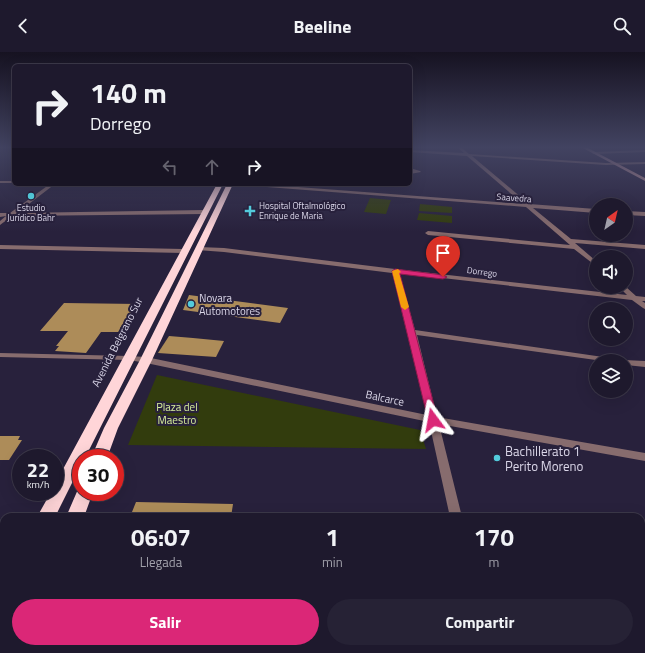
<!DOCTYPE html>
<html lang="es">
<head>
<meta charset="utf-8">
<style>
	:root { --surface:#1e192d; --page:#262235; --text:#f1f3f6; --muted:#a1a0aa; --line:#3c3849; --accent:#db2777 }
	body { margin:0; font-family:"Titillium Web",sans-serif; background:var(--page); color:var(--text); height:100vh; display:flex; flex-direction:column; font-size:15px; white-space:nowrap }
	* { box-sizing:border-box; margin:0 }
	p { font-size:13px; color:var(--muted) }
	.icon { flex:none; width:22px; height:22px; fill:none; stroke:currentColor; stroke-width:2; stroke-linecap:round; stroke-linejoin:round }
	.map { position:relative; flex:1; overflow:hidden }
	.details { position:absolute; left:0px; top:461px; width:645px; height:140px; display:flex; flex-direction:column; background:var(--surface); border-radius:12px 12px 0 0; box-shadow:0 4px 16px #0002,0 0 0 1px var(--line) }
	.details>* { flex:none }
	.hud { position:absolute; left:12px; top:12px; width:400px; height:122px; border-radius:6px; box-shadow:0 4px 16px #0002,0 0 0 1px var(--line); background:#1e192d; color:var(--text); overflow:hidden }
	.needle { width:26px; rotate:34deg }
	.tools { position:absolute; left:589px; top:146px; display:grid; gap:8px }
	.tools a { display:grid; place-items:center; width:44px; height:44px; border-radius:50%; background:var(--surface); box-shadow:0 4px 16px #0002,0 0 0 1px var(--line); font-size:20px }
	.speed { position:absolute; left:12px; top:397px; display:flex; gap:8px; font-size:20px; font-weight:700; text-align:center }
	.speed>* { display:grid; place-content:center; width:52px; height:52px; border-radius:50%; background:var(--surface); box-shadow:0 4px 16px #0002,0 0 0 1px var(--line); line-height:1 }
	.speed small { font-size:10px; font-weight:400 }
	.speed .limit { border:6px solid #d22; background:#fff; color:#111 }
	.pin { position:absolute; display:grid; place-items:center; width:34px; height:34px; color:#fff; margin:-41px -17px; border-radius:50% 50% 50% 0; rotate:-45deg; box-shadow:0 0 4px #0007 }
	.pin .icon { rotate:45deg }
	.me { position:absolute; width:44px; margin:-22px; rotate:347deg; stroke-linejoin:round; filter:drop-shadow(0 0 3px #0008) }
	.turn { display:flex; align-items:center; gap:14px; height:84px; padding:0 12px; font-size:18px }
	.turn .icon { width:52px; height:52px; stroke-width:2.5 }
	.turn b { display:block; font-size:28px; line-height:34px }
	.lanes { display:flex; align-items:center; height:38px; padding:0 12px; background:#0003; justify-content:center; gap:20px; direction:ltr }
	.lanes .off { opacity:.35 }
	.eta { display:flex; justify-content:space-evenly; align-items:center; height:68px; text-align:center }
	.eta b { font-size:24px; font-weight:700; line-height:28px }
	.primary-button { display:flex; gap:8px; margin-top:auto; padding:8px 12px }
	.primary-button a { flex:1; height:46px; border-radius:24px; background:var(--accent); color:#fff; font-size:16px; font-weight:700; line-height:46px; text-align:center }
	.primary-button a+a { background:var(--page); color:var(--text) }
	header { display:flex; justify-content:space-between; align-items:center; height:52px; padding:0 12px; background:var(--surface); font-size:18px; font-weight:700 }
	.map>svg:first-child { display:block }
</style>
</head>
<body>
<header><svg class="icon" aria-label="back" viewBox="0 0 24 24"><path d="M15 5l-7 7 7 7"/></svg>Beeline<svg class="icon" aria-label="search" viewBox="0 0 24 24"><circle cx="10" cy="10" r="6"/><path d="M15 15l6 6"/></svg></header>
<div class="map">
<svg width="645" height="601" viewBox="0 0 645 601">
	<rect width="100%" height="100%" fill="#28213c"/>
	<path fill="#3b282c" d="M 231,597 L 438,597 L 441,601 L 229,601 Z"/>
	<g fill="#323c0d">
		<path d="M 370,146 L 391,148 L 386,162 L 364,160 Z"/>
		<path d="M 420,152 L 452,155 L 452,161 L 419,159 Z"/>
		<path d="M 419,161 L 452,164 L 452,171 L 417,168 Z"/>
		<path d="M 157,323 L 420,378 L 426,397 L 128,393 Z"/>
	</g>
	<g fill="#ad8c59">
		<path d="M 189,243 L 288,256 L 280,271 L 183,258 Z"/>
		<path d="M 64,251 L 138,252 L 121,280 L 101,280 L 86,301 L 55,299 L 59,294 L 56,294 L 68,279 L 40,279 Z"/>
		<path d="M 169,284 L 193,286 L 224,289 L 216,305 L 158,301 Z"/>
		<path d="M 0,384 L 20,384 L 18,388 L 22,388 L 9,408 L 0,408 Z"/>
		<path d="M 136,450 L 233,452 L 231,465 L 130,465 Z"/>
	</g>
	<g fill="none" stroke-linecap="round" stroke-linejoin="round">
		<g fill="#876c6e" fill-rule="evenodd">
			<path d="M 458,96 L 462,96 L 469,102 L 606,111 L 645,110 L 645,112 L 606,113 L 472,104 L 529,152 L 596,157 L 596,161 L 533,156 L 571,187 L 645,193 L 645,197 L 575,191 L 596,209 L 596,214 L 574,197 L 428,183 L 425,181 L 428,179 L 570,193 L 526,155 L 240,133 L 238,132 L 258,132 L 523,152 L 467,104 L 410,100 L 410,98 L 464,101 Z"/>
			<path d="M 645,98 L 645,100 L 594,102 L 592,101 L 594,100 Z"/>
			<path d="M 410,116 L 420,119 L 421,120 L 410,122 L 410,120 L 413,119 L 410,118 Z"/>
			<rect x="0" y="129" width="14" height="2"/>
			<path d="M 50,132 L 55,132 L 17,161 L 204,158 L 207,160 L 204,162 L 12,164 L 0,173 L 0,169 L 6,164 L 0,165 L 0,161 L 10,161 Z"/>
			<path d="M 626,159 L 645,160 L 645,164 L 626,163 Z"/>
			<path d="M 0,193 L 183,197 L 186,199 L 183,201 L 0,197 Z"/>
			<path d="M 199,195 L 224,196 L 395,217 L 627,243 L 619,235 L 626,235 L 636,244 L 645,245 L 645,249 L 642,249 L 645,251 L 645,257 L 643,256 L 632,248 L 399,221 L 415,278 L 624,308 L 645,309 L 645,315 L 626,313 L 626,309 L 603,309 L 417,283 L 437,365 L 645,401 L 645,409 L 439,372 L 462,465 L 450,465 L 429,370 L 146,311 L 129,308 L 0,305 L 0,301 L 129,304 L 146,305 L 427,363 L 408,280 L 392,221 L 224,200 L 197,198 L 197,196 Z"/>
			<rect x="0" y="489" width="4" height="12"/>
			<path d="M 490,597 L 505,597 L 506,601 L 492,601 Z"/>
		</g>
		<path fill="#bf9397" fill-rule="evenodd" d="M 583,96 L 588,96 L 645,126 L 645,129 Z"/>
		<g fill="#ffd5d8" fill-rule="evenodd">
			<path d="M 217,132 L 223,132 L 85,406 L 81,406 L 81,413 L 55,465 L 37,465 L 51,440 L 55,440 L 55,432 Z"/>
			<path d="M 227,132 L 233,132 L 152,308 L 118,376 L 107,406 L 91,406 L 104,376 L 140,308 Z"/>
			<path d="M 79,435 L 81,435 L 81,440 L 93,440 L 84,465 L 66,465 Z"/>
			<path d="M 4,542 L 4,568 L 0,570 L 0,544 Z"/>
			<path d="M 4,592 L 4,597 L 24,597 L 22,601 L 0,601 Z"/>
		</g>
	</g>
	<linearGradient id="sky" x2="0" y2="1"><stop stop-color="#161221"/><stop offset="0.53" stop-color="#424361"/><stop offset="1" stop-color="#424361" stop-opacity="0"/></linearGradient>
	<rect width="645" height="180" fill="url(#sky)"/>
	<path fill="#db2777" stroke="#8e194d" d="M 395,217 L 443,223 L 447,225 L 443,227 L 400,222 L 438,368 L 437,370 L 429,370 L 428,368 L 392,219 Z"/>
	<path fill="#f59e0b" d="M 398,217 L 401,220 L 399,221 L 409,255 L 405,258 L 401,255 L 392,219 Z"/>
	<g fill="#53cbdc" stroke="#28213c" stroke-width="1.5">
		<circle cx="31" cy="144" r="4"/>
		<path d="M248 153h4v4h4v4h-4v4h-4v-4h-4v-4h4z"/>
		<circle cx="191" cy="252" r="4"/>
		<circle cx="497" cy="406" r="4"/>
	</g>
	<g text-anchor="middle" stroke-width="4" stroke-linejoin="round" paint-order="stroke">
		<g font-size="9" fill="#dad6e8" stroke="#28213c">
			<text transform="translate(514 146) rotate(4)" y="3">Saavedra</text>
			<text transform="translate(482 220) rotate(7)" y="3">Dorrego</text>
		</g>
		<g font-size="9" fill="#dad6e8" stroke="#28213c" text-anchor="start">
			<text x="259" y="157">Hospital Oftalmológico<tspan x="259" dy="10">Enrique de Maria</tspan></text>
			<text x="31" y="159" text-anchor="middle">Estudio<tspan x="31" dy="10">Jurídico Bahr</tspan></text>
		</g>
		<g font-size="11" fill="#dad6e8" stroke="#28213c" text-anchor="start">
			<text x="199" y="250">Novara<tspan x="199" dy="13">Automotores</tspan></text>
		</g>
		<g font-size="11" fill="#dad6e8" stroke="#28213c">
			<text transform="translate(117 290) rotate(-63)" y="4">Avenida Belgrano Sur</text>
			<text transform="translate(385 346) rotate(12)" y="4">Balcarce</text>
		</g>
		<g font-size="11" fill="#d9f09c" stroke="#28213c">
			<text x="177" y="359">Plaza del<tspan x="177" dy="13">Maestro</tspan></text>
		</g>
		<g font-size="13" fill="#dad6e8" stroke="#28213c" text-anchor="start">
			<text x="505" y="404">Bachillerato 1<tspan x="505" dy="15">Perito Moreno</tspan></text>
		</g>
	</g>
</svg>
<div class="tools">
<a><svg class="needle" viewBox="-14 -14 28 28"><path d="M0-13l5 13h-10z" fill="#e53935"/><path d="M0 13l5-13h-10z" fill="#a1a0aa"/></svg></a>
<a><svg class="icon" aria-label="sound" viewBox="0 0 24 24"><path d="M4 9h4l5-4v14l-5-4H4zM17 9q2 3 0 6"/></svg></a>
<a><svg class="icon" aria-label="search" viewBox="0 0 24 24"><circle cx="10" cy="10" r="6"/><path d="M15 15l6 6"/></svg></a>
<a><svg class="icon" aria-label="layers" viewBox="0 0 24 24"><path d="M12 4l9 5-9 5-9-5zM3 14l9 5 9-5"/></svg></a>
</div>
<div class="speed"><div>22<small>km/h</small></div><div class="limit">30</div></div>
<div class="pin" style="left:443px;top:225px;background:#d93025"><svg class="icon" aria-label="arrive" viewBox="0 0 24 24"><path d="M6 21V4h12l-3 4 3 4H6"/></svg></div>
<svg class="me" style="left:433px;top:368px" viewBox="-20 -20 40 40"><path d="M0-17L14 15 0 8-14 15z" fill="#db2777" stroke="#fff" stroke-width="4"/></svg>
<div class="hud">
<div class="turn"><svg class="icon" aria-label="right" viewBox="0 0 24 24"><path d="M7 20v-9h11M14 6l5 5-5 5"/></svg><div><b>140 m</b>Dorrego</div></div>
<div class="lanes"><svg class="icon off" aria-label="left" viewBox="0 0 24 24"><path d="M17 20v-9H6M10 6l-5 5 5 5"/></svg><svg class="icon off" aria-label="ahead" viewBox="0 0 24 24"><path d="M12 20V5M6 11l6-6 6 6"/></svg><svg class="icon" aria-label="right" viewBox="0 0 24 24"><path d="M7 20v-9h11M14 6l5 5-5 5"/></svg></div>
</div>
<section class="details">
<div class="eta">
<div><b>06:07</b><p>Llegada</p></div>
<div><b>1</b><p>min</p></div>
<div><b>170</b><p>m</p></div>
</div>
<div class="primary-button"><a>Salir</a><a>Compartir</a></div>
</section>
</div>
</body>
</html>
